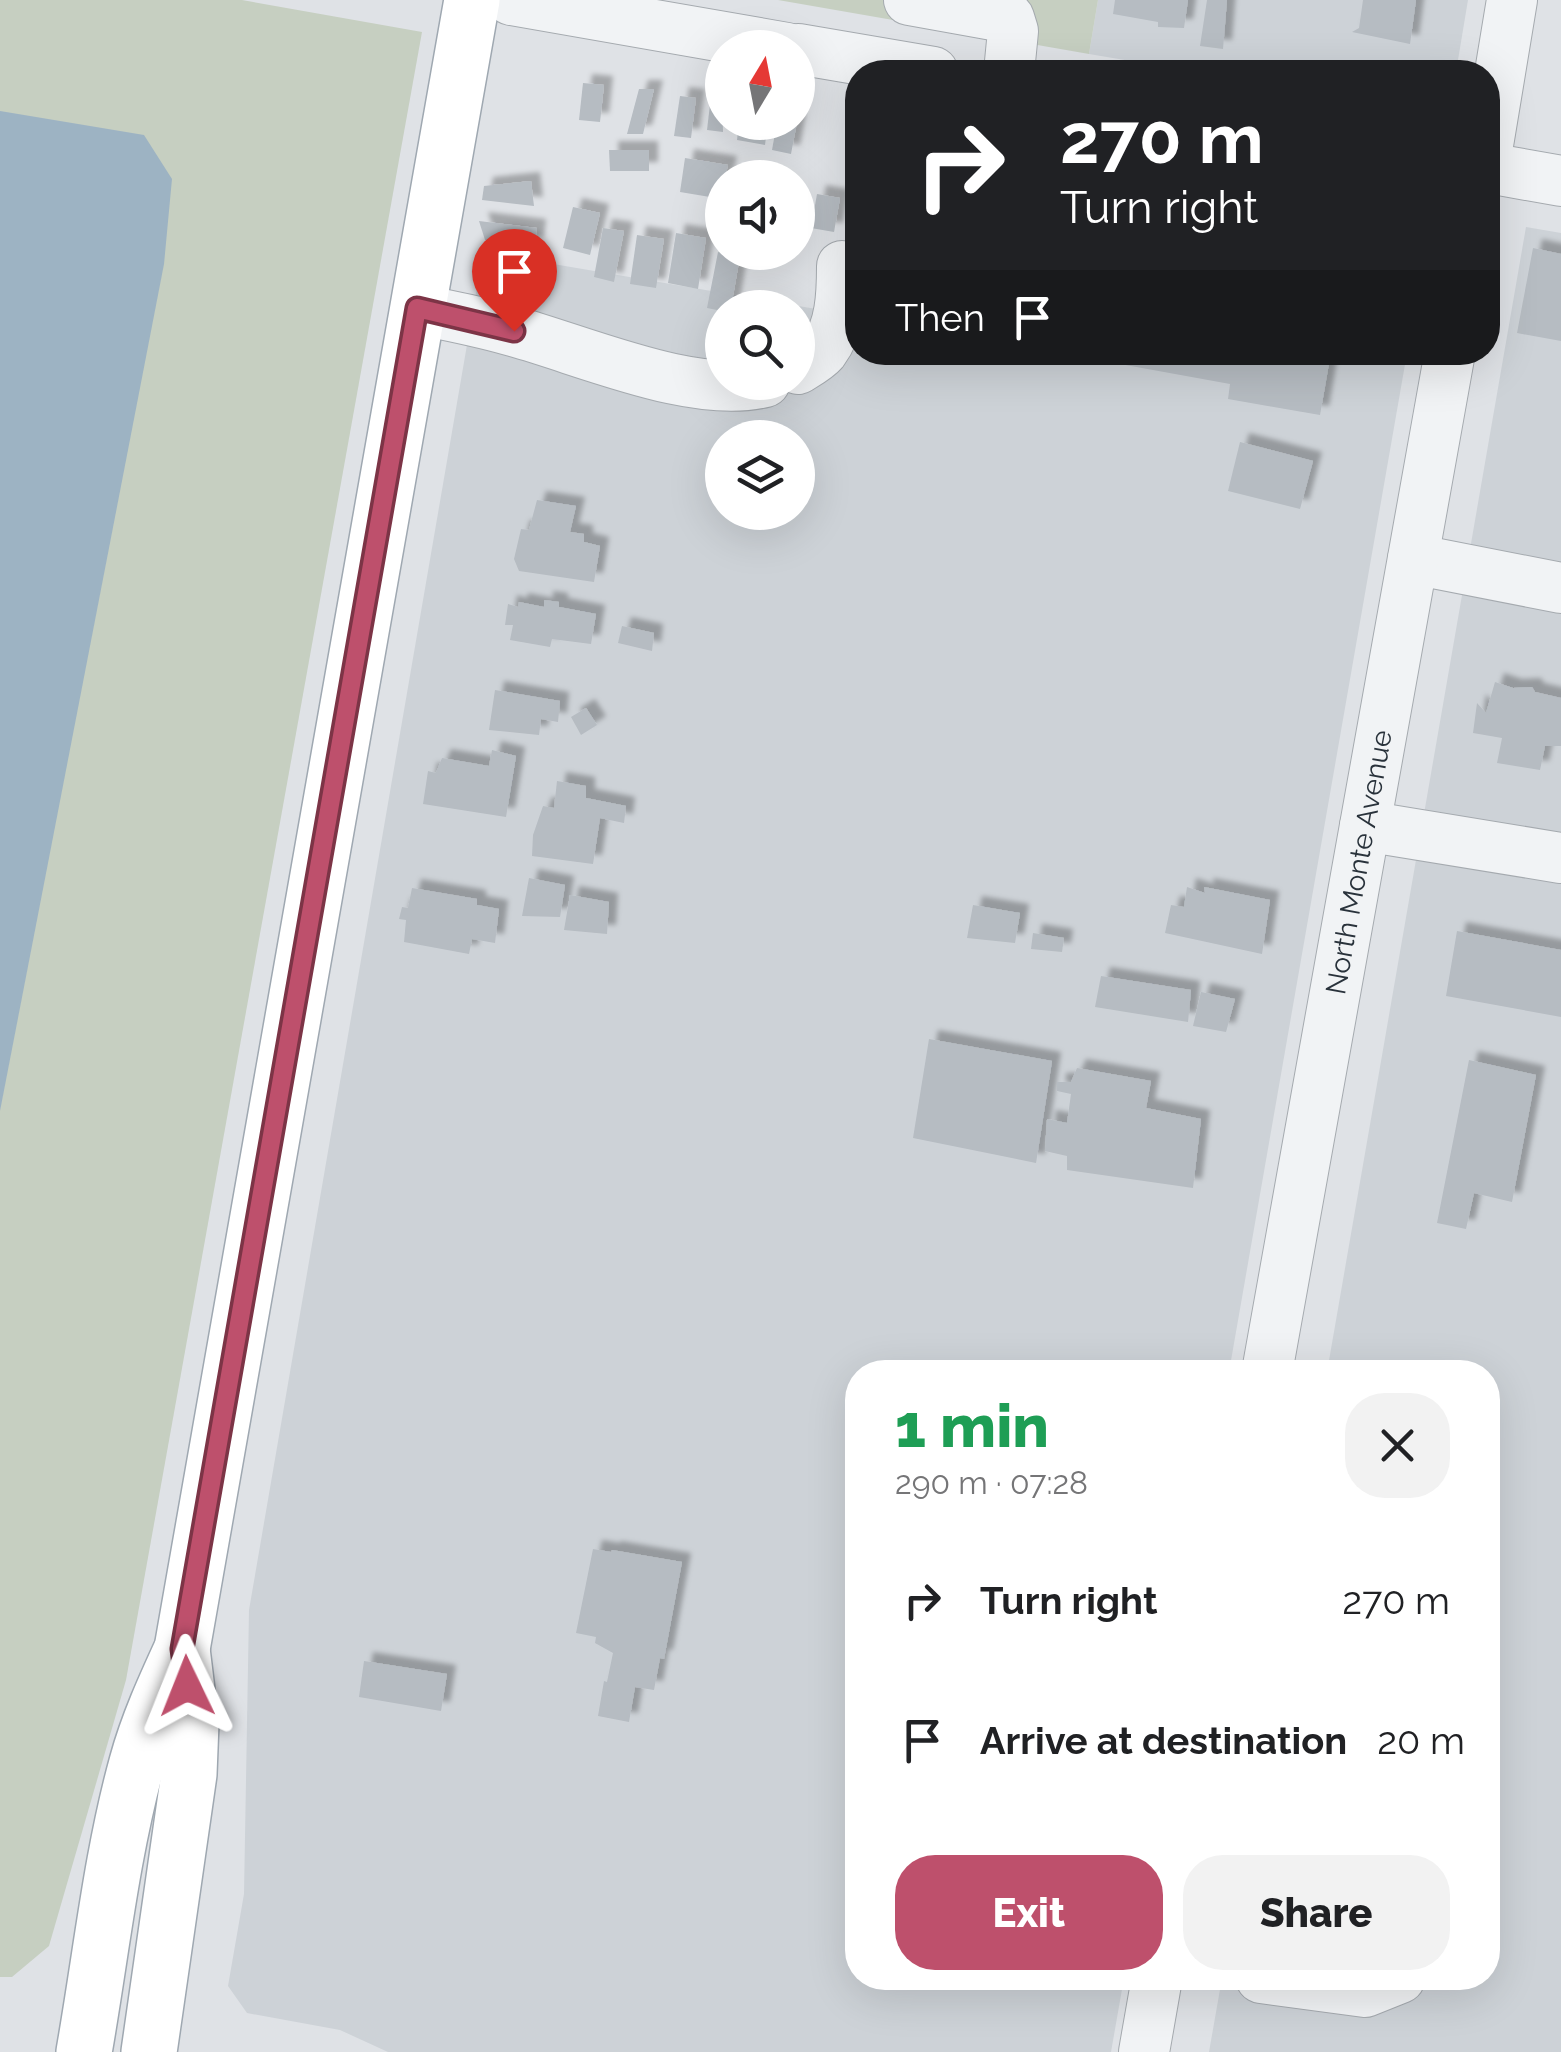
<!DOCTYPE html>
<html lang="en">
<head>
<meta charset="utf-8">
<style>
	:root { --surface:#fff; --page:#f2f2f2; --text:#202124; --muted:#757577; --accent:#be506c }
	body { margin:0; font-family:Raleway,sans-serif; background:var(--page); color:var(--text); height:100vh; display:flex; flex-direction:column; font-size:38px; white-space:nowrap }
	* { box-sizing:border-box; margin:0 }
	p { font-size:32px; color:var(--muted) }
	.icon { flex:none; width:55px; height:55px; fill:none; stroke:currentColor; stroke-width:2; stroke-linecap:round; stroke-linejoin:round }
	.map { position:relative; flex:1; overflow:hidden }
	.details { position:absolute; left:845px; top:1360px; width:655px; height:630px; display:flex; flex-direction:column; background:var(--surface); border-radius:40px; box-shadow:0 10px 40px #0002 }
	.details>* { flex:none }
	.banner { position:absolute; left:845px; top:60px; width:655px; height:305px; border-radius:40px; box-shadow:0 10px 40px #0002; background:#202124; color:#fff; overflow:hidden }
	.needle { width:65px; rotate:10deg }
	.controls { position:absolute; left:705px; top:30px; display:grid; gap:20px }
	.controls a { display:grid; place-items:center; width:110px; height:110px; border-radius:50%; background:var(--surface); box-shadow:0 10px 40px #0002; font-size:50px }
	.pin { position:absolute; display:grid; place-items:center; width:85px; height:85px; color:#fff; margin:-102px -42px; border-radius:50% 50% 50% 0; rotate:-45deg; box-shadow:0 0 10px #0007 }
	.pin .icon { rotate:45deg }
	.me { position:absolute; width:110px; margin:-55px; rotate:358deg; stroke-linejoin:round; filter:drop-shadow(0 0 8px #0008) }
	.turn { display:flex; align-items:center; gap:35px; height:210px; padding:0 50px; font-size:45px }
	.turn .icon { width:130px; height:130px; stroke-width:2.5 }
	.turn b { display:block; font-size:70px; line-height:85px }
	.then { display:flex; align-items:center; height:95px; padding:0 50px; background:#0003; gap:20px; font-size:38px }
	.round { display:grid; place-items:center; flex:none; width:105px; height:105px; border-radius:40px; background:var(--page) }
	.summary { display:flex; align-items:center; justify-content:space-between; height:170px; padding:0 50px }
	h1 { font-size:60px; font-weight:800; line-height:75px; color:#1e9e55 }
	.button { display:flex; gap:20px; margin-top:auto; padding:20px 50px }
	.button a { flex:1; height:115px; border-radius:40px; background:var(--accent); color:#fff; font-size:40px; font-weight:800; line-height:115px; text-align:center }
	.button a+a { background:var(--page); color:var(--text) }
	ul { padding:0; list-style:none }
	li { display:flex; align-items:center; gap:30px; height:140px; padding:0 50px }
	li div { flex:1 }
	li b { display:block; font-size:38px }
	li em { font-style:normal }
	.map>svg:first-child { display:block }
</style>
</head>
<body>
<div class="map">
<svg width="1561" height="2052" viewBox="0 0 1561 2052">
	<defs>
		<filter id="shadow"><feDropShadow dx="9" dy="-9" stdDeviation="2.5" flood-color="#0004"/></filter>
	</defs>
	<rect width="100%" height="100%" fill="#dfe2e6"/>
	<g fill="#cdd2d7" fill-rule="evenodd">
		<path d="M 1098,0 L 1468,0 L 1456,72 L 1196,72 L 1089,54 Z"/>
		<path d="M 1526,227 L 1561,233 L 1561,2052 L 1209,2052 L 1222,1978 L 1488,1978 L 1488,1372 L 1327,1372 Z"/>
		<path d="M 483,252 L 857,316 L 858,352 L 1407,353 L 1229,1372 L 858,1372 L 858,1978 L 1124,1978 L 1111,2052 L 388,2052 L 340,2030 L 247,2013 L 228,1986 L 244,1894 L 249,1610 ZM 722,308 L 798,308 L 798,382 L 722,382 ZM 722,438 L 798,438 L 798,512 L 722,512 Z"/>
	</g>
	<g fill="#c6cfc1">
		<path d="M 0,0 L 242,0 L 422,32 L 126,1680 L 49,1946 L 12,1977 L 0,1977 Z"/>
		<path d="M 778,0 L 1098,0 L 1089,54 Z"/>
	</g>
	<path fill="#9db3c3" d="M 0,111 L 144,135 L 172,179 L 164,264 L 0,1111 Z"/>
	<g fill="#b6bcc2" filter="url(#shadow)">
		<path d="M 1115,0 L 1188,0 L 1184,28 L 1158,27 L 1158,22 L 1113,14 Z"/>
		<path d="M 1207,0 L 1227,0 L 1223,49 L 1200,46 Z"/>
		<path d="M 1363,0 L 1416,0 L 1410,44 L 1352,32 L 1359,28 Z"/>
		<path d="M 583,83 L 604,85 L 600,122 L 579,120 Z"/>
		<path d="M 639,89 L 654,89 L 643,134 L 627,134 Z"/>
		<path d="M 680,96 L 696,98 L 691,138 L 674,136 Z"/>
		<path d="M 711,96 L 722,97 L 723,132 L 707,130 Z"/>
		<path d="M 739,122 L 768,122 L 765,145 L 737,140 Z"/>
		<path d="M 777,122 L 797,122 L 791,154 L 772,150 Z"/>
		<path d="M 609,150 L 649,150 L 649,171 L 610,171 Z"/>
		<path d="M 685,158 L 728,165 L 725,178 L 722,178 L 722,199 L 680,192 Z"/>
		<path d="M 531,181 L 534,206 L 482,200 L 484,186 Z"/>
		<path d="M 817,194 L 840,198 L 834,232 L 811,228 Z"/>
		<path d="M 573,207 L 600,213 L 590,255 L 563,248 Z"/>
		<path d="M 848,211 L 858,212 L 858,245 L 845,244 Z"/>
		<path d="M 479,221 L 537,228 L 535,246 L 485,240 Z"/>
		<path d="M 603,228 L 624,231 L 614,282 L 594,277 Z"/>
		<path d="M 676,233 L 706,238 L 698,289 L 668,283 Z"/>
		<path d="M 637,235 L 664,239 L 656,288 L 630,284 Z"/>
		<path d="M 1533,248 L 1561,254 L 1561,341 L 1517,333 Z"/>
		<path d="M 718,252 L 740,256 L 731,308 L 722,308 L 722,311 L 707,308 Z"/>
		<path d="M 1065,352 L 1331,352 L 1320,415 L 1228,399 L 1230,384 L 1065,354 Z"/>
		<path d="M 1240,442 L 1313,461 L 1300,509 L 1228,491 Z"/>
		<path d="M 537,500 L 576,506 L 570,532 L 584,534 L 584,542 L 600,546 L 594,582 L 519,571 L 514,559 L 521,529 L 529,530 Z"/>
		<path d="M 544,600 L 559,602 L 559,607 L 596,614 L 591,644 L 552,639 L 550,647 L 510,640 L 513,625 L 505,625 L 508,604 L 518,607 L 519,602 L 544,607 Z"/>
		<path d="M 622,626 L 654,633 L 652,651 L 618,643 Z"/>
		<path d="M 1495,682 L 1513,688 L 1532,687 L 1535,692 L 1561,698 L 1561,746 L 1545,746 L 1540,770 L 1497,763 L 1502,738 L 1473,733 L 1477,703 L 1486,713 Z"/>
		<path d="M 495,690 L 560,701 L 558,722 L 541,719 L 539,735 L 489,730 Z"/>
		<path d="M 586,708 L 597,725 L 581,735 L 571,717 Z"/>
		<path d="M 492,750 L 516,756 L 506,817 L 423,804 L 428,771 L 436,773 L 442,758 L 489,766 Z"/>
		<path d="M 557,781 L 586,786 L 586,798 L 626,806 L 624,823 L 600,818 L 593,864 L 532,856 L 533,835 L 543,806 L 554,808 Z"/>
		<path d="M 529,878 L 565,885 L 560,917 L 522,916 Z"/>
		<path d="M 1187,887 L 1205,893 L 1204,887 L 1270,900 L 1262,954 L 1165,933 L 1171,905 L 1184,907 Z"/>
		<path d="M 412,888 L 477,899 L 477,905 L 499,909 L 495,943 L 472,939 L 469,954 L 404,942 L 406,920 L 399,919 L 402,907 L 408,908 Z"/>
		<path d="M 570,895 L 609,902 L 607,934 L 564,930 Z"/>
		<path d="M 973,905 L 1020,913 L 1015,943 L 967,938 Z"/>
		<path d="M 1457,931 L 1561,950 L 1561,1017 L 1446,996 Z"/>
		<path d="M 1033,933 L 1064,938 L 1062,952 L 1031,949 Z"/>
		<path d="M 1101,976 L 1191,990 L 1188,1022 L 1095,1007 Z"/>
		<path d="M 1201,992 L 1235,999 L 1226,1032 L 1193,1026 Z"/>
		<path d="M 929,1039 L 1052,1061 L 1036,1163 L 913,1138 Z"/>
		<path d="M 1469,1060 L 1536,1075 L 1512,1202 L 1474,1193 L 1466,1229 L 1437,1223 Z"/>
		<path d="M 1077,1068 L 1151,1081 L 1146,1108 L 1201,1119 L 1193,1188 L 1067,1170 L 1067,1156 L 1045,1151 L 1047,1119 L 1067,1123 L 1071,1094 L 1057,1091 L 1057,1082 L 1071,1082 Z"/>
		<path d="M 593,1549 L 611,1552 L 612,1550 L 682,1562 L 664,1659 L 660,1658 L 654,1690 L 635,1687 L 629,1722 L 598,1716 L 604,1681 L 607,1682 L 613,1653 L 595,1643 L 596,1637 L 576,1633 Z"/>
		<path d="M 364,1661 L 447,1674 L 441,1711 L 359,1697 Z"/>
	</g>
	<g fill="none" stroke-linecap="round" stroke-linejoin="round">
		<g stroke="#a5aaaf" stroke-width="52">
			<g id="minor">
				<path d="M 511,0 L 787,48"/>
				<path d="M 909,0 L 1009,18 L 1013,31 L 1009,72"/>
				<path d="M 798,49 L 933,72"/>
				<path d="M 1488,145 L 1512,0"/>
				<path d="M 1488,168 L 1561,181"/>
				<path d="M 417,309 C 450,316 484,322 516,332 C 585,351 696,400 765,382"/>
				<path d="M 798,369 C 806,364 817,358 823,351 C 841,327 842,294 842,266"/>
				<path d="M 1413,559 L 1561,588"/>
				<path d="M 1365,826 L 1561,858"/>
				<path id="s1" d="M 1267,1372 L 1450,352"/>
				<path d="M 1261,1978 L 1365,1992 L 1400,1978"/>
				<path d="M 1144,2052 L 1157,1978"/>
			</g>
		</g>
		<g stroke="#9fa8b1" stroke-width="58">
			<g id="major">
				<path d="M 84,2052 C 101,1956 111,1857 137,1763 C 148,1723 165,1686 182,1649 L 472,0"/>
				<path d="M 149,2052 L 189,1774 L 191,1723 L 182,1649"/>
			</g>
		</g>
		<use href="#minor" stroke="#f1f3f5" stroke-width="50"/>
		<use href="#major" stroke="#fff" stroke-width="55"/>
	</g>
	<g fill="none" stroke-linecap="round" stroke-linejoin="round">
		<g stroke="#7c3446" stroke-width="25">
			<path id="route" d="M 187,1686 L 182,1649 L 417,308 L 514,331"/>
		</g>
		<use href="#route" stroke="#be506c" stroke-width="18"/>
	</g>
	<g text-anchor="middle" stroke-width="9" stroke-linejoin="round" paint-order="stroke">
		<g font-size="28" fill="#29323b" stroke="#eef1f4">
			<text dy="10" stroke="none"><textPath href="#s1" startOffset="518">North Monte Avenue</textPath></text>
		</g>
	</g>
</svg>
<div class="controls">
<a><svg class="needle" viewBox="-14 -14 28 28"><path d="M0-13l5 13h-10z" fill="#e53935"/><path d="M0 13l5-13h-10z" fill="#757577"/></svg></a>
<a><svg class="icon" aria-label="sound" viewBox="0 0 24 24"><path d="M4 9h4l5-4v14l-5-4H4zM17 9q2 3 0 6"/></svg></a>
<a><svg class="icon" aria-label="search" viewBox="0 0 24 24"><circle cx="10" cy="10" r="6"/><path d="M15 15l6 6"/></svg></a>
<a><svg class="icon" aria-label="layers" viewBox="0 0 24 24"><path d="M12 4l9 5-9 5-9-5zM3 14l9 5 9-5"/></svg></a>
</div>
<div class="pin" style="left:514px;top:331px;background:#d93025"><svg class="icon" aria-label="arrive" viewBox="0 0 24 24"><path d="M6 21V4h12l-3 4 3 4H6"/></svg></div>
<svg class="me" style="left:187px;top:1686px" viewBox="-20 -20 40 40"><path d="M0-17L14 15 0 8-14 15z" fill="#be506c" stroke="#fff" stroke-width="4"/></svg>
<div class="banner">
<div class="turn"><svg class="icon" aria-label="right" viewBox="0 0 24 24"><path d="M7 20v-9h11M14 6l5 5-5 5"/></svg><div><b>270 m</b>Turn right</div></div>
<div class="then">Then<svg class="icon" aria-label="arrive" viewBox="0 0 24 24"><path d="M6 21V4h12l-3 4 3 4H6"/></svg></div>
</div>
<section class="details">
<div class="summary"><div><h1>1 min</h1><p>290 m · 07:28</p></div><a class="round"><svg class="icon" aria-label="close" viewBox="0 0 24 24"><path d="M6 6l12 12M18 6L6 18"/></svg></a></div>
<ul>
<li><svg class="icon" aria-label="right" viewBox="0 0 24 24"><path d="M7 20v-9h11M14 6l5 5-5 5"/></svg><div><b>Turn right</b></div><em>270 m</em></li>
<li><svg class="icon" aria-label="arrive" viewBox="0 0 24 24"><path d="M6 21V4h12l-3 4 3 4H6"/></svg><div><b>Arrive at destination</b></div><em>20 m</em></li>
</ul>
<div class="button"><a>Exit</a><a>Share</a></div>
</section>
</div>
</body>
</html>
